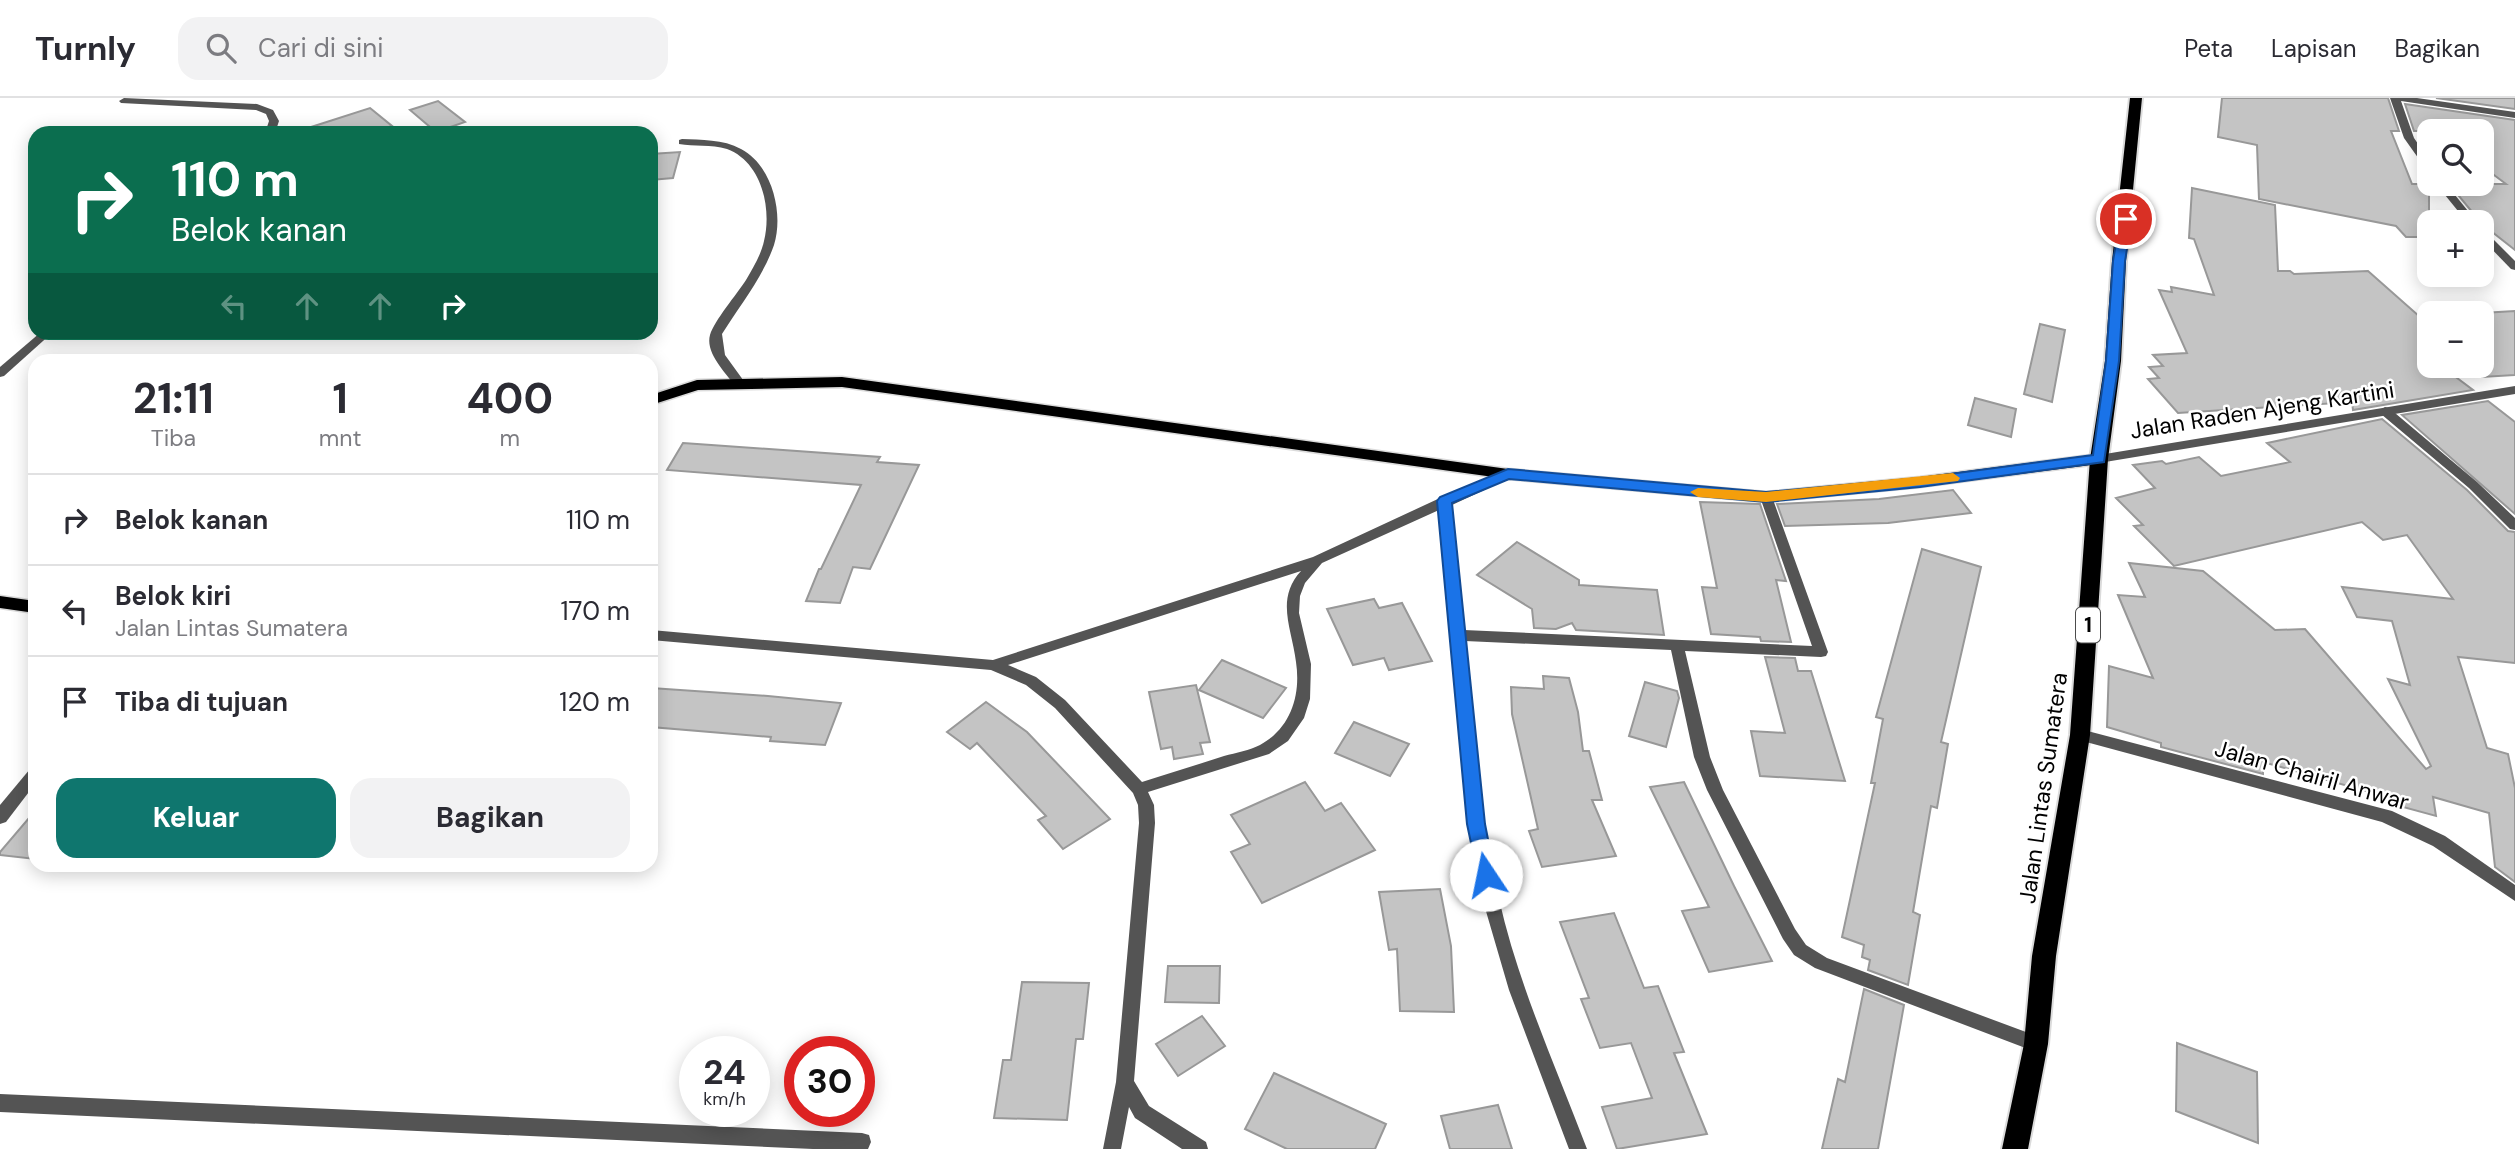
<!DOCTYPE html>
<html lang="id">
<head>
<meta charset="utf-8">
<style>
	:root { --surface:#fff; --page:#f2f2f3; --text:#2b2b33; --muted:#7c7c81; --line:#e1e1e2; --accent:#0f766e }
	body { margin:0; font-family:"DM Sans",sans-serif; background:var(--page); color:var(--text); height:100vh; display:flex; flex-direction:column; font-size:26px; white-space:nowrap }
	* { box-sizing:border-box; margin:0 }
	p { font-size:23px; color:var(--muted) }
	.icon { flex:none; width:38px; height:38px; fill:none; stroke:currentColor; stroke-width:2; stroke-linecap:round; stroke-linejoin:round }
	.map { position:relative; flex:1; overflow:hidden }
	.drawer { position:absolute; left:28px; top:256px; width:630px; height:518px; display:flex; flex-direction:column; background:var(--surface); border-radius:21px; box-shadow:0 4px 18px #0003 }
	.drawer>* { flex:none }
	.top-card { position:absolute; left:28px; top:28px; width:630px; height:214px; border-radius:21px; box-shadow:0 4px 18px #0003; background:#0b6e4f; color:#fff; overflow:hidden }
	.tools { position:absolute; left:2417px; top:21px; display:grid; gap:14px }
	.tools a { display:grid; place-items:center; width:77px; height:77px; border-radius:14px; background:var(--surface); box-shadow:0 4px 18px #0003; font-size:35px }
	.speed { position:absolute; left:679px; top:938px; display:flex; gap:14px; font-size:35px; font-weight:700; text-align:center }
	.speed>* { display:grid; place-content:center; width:91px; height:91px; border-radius:50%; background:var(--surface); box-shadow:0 4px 18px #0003; line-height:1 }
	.speed small { font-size:18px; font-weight:400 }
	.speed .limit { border:10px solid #d22; background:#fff; color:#111 }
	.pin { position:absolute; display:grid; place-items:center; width:60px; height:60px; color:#fff; margin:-30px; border:4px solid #fff; border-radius:50%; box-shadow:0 2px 7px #0007 }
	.me { position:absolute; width:77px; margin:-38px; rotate:349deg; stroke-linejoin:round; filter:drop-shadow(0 0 5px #0008) }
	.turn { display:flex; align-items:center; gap:24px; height:147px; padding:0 28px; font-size:32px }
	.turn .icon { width:91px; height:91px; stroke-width:2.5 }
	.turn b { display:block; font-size:49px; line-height:60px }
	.lanes { display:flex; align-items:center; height:66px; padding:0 28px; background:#0003; justify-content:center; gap:35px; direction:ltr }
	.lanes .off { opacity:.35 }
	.eta { display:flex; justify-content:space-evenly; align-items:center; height:119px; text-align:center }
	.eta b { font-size:42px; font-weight:700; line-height:49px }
	.button { display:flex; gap:14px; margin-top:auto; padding:14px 28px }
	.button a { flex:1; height:80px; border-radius:21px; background:var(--accent); color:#fff; font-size:28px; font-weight:700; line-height:80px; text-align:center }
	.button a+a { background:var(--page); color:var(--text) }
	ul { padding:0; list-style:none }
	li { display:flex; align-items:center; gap:21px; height:91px; padding:0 28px; border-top:2px solid var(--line) }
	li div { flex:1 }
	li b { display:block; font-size:26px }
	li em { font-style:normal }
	header { display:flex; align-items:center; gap:42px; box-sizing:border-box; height:98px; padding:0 35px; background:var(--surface); border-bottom:2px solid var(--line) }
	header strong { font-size:33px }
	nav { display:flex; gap:38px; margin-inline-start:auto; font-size:24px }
	.search { width:490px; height:63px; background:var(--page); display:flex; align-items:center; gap:18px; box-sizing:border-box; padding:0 24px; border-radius:21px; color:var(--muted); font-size:26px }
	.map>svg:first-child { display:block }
</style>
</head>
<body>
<header>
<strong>Turnly</strong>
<div class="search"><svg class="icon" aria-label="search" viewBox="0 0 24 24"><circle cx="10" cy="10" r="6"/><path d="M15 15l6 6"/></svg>Cari di sini</div>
<nav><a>Peta</a><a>Lapisan</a><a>Bagikan</a></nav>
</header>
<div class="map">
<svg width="2515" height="1051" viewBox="0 0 2515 1051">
	<rect width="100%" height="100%" fill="#fff"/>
	<g fill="#c4c4c4" stroke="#989898" stroke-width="2">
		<path d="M 2222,0 L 2388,0 L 2399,33 L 2391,33 L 2412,86 L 2433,86 L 2440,95 L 2429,87 L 2429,139 L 2406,139 L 2396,128 L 2259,101 L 2257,47 L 2218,39 Z"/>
		<path d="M 2436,0 L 2515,0 L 2515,11 Z"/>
		<path d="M 438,3 L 465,24 L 436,34 L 410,12 Z"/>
		<path d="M 2405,6 L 2515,22 L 2515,152 L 2482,126 L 2449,86 L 2506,86 L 2482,68 L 2482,33 L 2414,33 Z"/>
		<path d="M 370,10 L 392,28 L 371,35 L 309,35 L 308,30 Z"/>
		<path d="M 680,54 L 673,80 L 651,82 L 651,56 Z"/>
		<path d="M 2192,90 L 2275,107 L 2278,173 L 2290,173 L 2294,176 L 2368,173 L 2420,219 L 2429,218 L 2429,268 L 2441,268 L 2473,292 L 2353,312 L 2352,304 L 2178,315 L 2148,281 L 2159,280 L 2149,269 L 2163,268 L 2153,257 L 2187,255 L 2159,192 L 2172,194 L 2171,189 L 2214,197 L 2194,141 L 2189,140 Z"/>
		<path d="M 2515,213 L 2515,277 L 2482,279 L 2482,215 Z"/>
		<path d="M 2040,226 L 2065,232 L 2052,304 L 2024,296 Z"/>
		<path d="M 1975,300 L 2016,311 L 2011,339 L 1968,327 Z"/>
		<path d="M 2488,303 L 2515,324 L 2515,416 L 2402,317 Z"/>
		<path d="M 2382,321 L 2467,392 L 2508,433 L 2515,434 L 2515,565 L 2458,559 L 2487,650 L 2508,656 L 2515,690 L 2515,784 L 2495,769 L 2489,715 L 2433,699 L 2436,718 L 2381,703 L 2380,697 L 2263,664 L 2263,676 L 2161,649 L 2161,645 L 2107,629 L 2109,568 L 2153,580 L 2118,497 L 2145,499 L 2129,465 L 2203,473 L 2275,532 L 2305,531 L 2426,671 L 2431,668 L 2388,581 L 2410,587 L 2392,523 L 2357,519 L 2342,489 L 2453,501 L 2407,437 L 2383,442 L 2362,424 L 2174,468 L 2134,428 L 2143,427 L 2116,400 L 2155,390 L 2133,367 L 2162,363 L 2166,366 L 2199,359 L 2221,378 L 2290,364 L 2267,345 Z"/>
		<path d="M 683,345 L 880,359 L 877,364 L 919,367 L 870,471 L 853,469 L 840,505 L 806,503 L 819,471 L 821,471 L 861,387 L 667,372 Z"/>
		<path d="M 1953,392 L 1971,415 L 1888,425 L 1785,428 L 1777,406 L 1879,401 Z"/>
		<path d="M 1700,404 L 1760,406 L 1786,483 L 1776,482 L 1791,544 L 1761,543 L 1760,539 L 1711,536 L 1702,489 L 1717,490 Z"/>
		<path d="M 1517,444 L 1579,482 L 1579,487 L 1657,492 L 1664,537 L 1576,532 L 1572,525 L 1556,531 L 1534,530 L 1532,511 L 1477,477 Z"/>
		<path d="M 1922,451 L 1981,469 L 1941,644 L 1948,646 L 1937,710 L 1931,708 L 1913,814 L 1920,817 L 1908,887 L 1868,872 L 1870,862 L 1862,859 L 1864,847 L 1842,839 L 1875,685 L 1871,685 L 1883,621 L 1876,619 Z"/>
		<path d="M 1374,501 L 1379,510 L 1402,505 L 1432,563 L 1389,572 L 1384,560 L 1353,567 L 1327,511 Z"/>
		<path d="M 1765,559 L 1795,560 L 1798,573 L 1811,573 L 1845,683 L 1760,678 L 1751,633 L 1785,635 Z"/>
		<path d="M 1222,562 L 1286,590 L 1263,620 L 1199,592 Z"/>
		<path d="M 1543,578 L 1569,580 L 1578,614 L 1583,653 L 1589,653 L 1602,702 L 1592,702 L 1616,758 L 1542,769 L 1529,733 L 1538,731 L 1512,616 L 1511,589 L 1544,591 Z"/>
		<path d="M 1645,584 L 1677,593 L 1679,600 L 1666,649 L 1629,638 Z"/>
		<path d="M 1196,587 L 1210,644 L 1200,645 L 1203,656 L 1174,661 L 1172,649 L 1161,651 L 1149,594 Z"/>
		<path d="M 651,590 L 768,598 L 841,605 L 825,647 L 770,643 L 771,639 L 651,629 Z"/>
		<path d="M 986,604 L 1027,634 L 1110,721 L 1063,751 L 1038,722 L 1046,718 L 977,645 L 970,651 L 947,634 Z"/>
		<path d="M 1354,624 L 1409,646 L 1390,678 L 1335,655 Z"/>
		<path d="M 1305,684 L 1325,713 L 1341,705 L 1375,752 L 1262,805 L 1231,754 L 1250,746 L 1231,717 Z"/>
		<path d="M 1684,684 L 1734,788 L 1772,863 L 1709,874 L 1682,813 L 1709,809 L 1650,689 Z"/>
		<path d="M 35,713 L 35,761 L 0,757 L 0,754 Z"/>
		<path d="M 1440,791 L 1451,848 L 1454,914 L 1400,913 L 1397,851 L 1389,852 L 1379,794 Z"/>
		<path d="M 1614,815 L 1644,890 L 1658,888 L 1684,954 L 1674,955 L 1707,1036 L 1617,1051 L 1602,1009 L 1652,1000 L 1631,945 L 1600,950 L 1581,901 L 1589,900 L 1560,824 Z"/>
		<path d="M 1168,868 L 1220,868 L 1219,905 L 1165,904 Z"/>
		<path d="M 1022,884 L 1089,885 L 1083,941 L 1076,941 L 1067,1022 L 994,1020 L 1003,962 L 1011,962 Z"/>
		<path d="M 1864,891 L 1904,907 L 1878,1051 L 1822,1051 L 1838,981 L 1845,984 Z"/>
		<path d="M 1202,918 L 1225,948 L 1178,978 L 1156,946 Z"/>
		<path d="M 2177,945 L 2257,974 L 2258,1045 L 2176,1013 Z"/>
		<path d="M 1274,975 L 1386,1026 L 1375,1051 L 1287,1051 L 1245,1031 Z"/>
		<path d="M 1498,1007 L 1512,1051 L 1450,1051 L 1441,1018 Z"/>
	</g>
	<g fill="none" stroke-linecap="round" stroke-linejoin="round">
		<g stroke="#dbdbdb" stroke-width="3">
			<g id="primary">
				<path d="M 842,279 L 1508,371 L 1766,394 L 1920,379 L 2099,356 L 2107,361 L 2099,366 L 1920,389 L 1766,404 L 1508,381 L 842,289 L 698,292 L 651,307 L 651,297 L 697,282 Z"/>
				<path d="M 0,498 L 35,503 L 35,515 L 0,510 Z"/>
			</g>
		</g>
		<g stroke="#dbdbdb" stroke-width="4">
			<path id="trunk" d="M 2130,0 L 2142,0 L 2126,163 L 2121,263 L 2108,361 L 2090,637 L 2056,858 L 2048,946 L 2028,1051 L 2002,1051 L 2024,946 L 2032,858 L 2070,637 L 2090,361 L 2105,263 L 2112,163 Z"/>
		</g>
		<g fill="#545454" fill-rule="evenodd">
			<path d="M 124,0 L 257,6 L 273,12 L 279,23 L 275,35 L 265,35 L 269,23 L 266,16 L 256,12 L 121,5 L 119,3 Z"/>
			<path d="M 682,41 C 701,42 723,41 741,51 C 772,67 784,115 774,147 C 763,179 740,207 722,236 L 725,257 L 746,286 L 740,290 L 736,289 C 726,275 705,255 710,237 C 714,223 737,196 746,182 C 753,170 761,157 764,143 C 772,111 762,64 727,51 C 711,46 694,49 679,46 L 679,42 Z"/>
			<path d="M 41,234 L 53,234 L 4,278 L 0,279 L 0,269 Z"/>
			<path d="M 0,996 L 862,1035 L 869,1037 L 871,1044 L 868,1051 L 813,1051 L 0,1014 Z"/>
		</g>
		<g fill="#545454" fill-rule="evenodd">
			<path d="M 2390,0 L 2417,0 L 2515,14 L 2515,20 L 2401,3 L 2414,40 L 2429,62 L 2429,72 L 2426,71 L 2404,40 Z"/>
			<path d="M 2436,86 L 2446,86 L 2477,124 L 2467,124 Z"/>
			<path d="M 2482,133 L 2486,134 L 2515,163 L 2515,172 L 2511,171 L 2482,141 Z"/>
			<path d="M 2385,309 L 2389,310 L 2477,384 L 2515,420 L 2515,432 L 2510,431 L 2469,390 L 2381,316 L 2379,313 Z"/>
			<path d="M 1508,372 L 1514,376 L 1512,379 L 1452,407 L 1464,532 L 1812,548 L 1760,399 L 1766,395 L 1771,396 L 1828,554 L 1826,558 L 1821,559 L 1685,553 L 1710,659 L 1723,692 L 1795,831 L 1806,847 L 1827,860 L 2042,940 L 2045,946 L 2042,952 L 2036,954 L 1815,870 L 1794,857 L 1783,841 L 1707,692 L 1694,659 L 1671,552 L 1465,543 C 1474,629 1479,716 1499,801 C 1518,886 1556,969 1587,1051 L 1569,1051 L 1509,892 L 1483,803 L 1468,726 L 1439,412 L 1322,465 L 1305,485 L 1300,498 L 1299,515 L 1311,566 L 1310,601 L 1304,620 L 1288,643 L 1269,656 L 1148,694 L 1154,707 L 1155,725 L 1134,983 L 1149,1008 L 1206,1044 L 1208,1051 L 1182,1051 L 1135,1020 L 1129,1009 L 1121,1051 L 1103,1051 L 1116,984 L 1139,725 L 1138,707 L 1133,695 L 1055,610 L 1026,587 L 991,572 L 651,542 L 651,532 L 993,562 L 1313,459 L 1440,400 ZM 1301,473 C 1275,501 1292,531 1296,564 C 1301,597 1291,630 1260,647 C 1250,652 1236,655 1224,658 C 1197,667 1169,675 1142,684 L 1065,602 L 1036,579 L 1008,567 Z"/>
			<path d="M 2080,631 L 2392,713 L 2445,738 L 2515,787 L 2515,803 L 2433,748 L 2382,724 L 2075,641 L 2072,637 L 2075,633 Z"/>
			<path d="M 35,669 L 35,686 L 6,724 L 0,726 L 0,707 L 30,671 Z"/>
		</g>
		<path fill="#545454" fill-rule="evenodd" d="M 2515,288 L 2515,296 L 2099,365 L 2093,361 L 2099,357 Z"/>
		<use href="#primary" fill="#000" fill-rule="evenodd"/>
		<use href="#trunk" fill="#000" fill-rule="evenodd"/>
	</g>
	<path fill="#1a73e8" stroke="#114b97" stroke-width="2" d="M 2126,118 L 2132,121 L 2125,163 L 2119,263 L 2104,364 L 1920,389 L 1766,404 L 1509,381 L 1452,405 L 1485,726 L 1495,777 L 1492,783 L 1486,785 L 1479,783 L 1467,726 L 1437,403 L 1440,399 L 1508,371 L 1766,394 L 1920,380 L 2093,357 L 2106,263 L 2113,163 L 2120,121 Z"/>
	<path fill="#f59e0b" d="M 1953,375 L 1960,380 L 1958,383 L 1766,404 L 1698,399 L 1690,394 L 1698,390 L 1766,394 Z"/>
	<g text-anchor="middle" stroke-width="5" stroke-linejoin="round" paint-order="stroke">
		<rect fill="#fff" stroke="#4c4c4c" stroke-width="2" x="2076" y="509.5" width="24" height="35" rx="5"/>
		<g font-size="21" font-weight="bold" fill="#000">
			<text x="2088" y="534">1</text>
		</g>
		<g font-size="23" fill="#000" stroke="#fff">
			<text transform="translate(2262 312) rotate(-9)" y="8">Jalan Raden Ajeng Kartini</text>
			<text transform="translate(2312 677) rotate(16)" y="8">Jalan Chairil Anwar</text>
			<text transform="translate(2043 690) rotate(-82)" y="8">Jalan Lintas Sumatera</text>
		</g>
	</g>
</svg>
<div class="tools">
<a><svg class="icon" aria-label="search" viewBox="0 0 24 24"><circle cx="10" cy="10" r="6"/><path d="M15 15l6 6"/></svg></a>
<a>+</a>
<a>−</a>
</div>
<div class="speed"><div>24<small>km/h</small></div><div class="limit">30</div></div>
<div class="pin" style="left:2126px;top:121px;background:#d93025"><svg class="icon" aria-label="arrive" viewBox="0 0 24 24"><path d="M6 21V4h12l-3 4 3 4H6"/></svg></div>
<svg class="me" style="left:1486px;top:777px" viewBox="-20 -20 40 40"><circle r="19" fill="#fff"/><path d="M0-13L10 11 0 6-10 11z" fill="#1a73e8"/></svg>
<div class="top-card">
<div class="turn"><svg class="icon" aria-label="right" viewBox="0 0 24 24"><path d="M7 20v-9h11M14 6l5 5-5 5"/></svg><div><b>110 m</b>Belok kanan</div></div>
<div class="lanes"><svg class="icon off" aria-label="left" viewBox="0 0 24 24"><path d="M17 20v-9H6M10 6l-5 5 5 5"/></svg><svg class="icon off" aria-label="ahead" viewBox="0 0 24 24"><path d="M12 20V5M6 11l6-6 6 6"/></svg><svg class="icon off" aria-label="ahead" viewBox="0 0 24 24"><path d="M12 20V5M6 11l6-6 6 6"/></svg><svg class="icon" aria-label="right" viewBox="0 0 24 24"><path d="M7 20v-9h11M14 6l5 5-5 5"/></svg></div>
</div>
<section class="drawer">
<div class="eta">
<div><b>21:11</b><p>Tiba</p></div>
<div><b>1</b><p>mnt</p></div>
<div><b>400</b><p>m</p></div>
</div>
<ul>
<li><svg class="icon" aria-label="right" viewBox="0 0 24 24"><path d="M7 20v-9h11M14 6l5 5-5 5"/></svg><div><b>Belok kanan</b></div><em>110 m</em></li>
<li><svg class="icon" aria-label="left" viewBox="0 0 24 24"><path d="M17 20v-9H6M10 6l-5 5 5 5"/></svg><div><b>Belok kiri</b><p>Jalan Lintas Sumatera</p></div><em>170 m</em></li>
<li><svg class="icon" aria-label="arrive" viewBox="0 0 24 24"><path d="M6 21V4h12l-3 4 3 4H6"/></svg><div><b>Tiba di tujuan</b></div><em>120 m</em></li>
</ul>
<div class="button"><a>Keluar</a><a>Bagikan</a></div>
</section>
</div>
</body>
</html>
